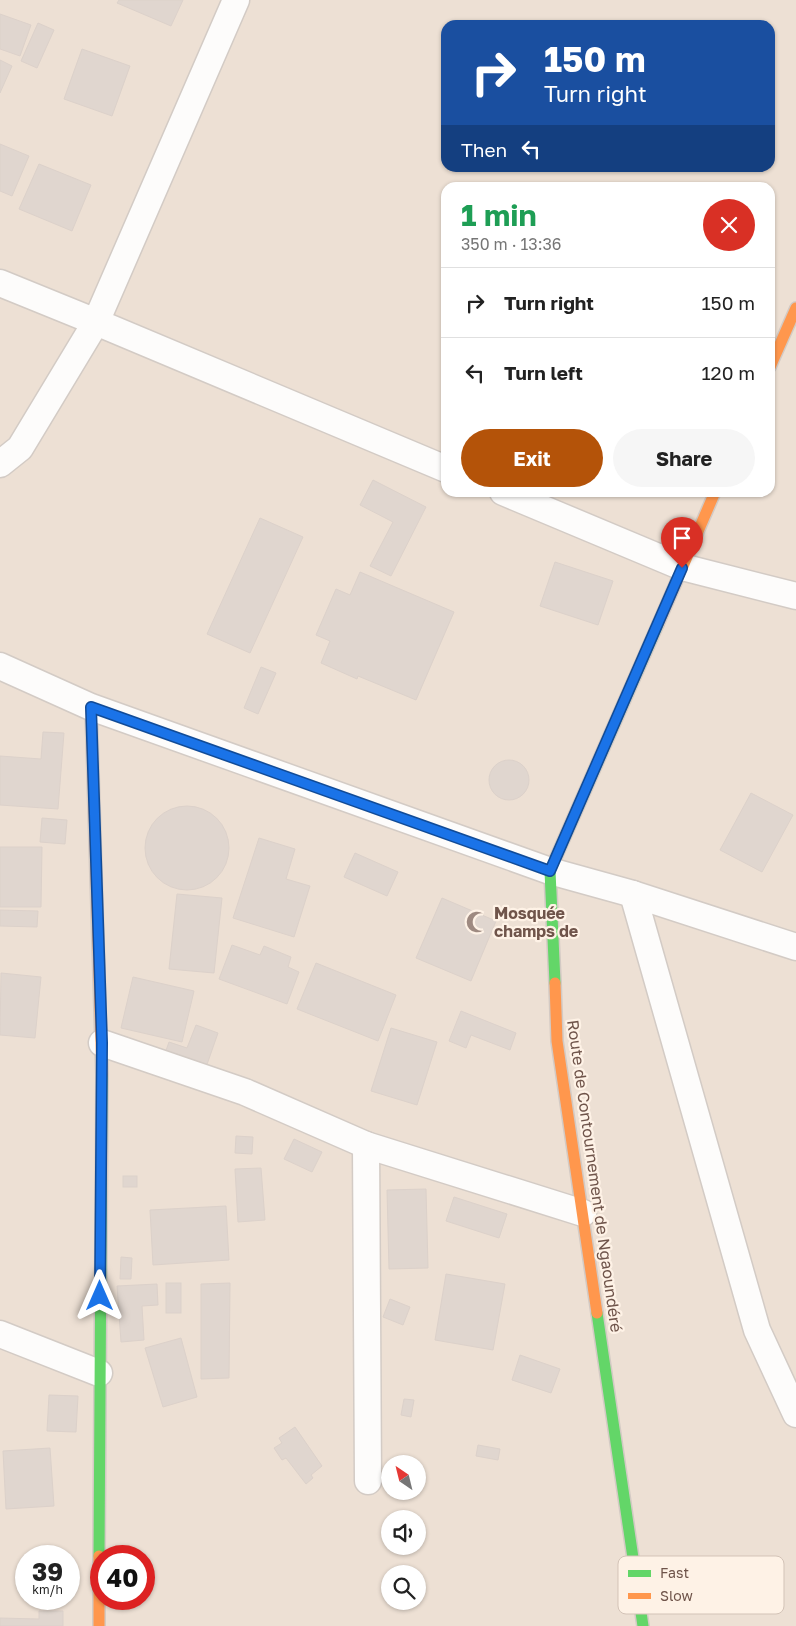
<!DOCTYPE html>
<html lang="en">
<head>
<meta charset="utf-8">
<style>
	:root { --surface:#fff; --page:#f6f6f6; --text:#222; --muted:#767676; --line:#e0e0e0; --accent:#b45309 }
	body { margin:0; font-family:"Golos Text",sans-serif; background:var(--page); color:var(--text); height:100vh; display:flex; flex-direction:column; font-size:19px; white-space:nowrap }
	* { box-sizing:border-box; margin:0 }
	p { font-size:16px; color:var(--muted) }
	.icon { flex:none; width:28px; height:28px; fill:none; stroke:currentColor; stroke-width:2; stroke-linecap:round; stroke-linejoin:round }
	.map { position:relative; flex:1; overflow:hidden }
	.panel { position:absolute; left:441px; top:182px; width:334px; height:315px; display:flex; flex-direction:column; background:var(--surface); border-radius:15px; box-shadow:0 1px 4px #0004 }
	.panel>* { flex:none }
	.banner { position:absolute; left:441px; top:20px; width:334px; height:152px; border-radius:15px; box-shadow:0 1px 4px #0004; background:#1a4fa0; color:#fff; overflow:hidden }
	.needle { width:32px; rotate:325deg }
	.tools { position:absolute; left:381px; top:1455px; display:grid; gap:10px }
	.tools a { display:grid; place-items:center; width:45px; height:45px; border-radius:50%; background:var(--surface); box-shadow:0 1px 4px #0004; font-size:25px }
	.speed { position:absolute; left:15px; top:1545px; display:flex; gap:10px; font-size:25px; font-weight:700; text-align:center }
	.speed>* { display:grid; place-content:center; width:65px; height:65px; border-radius:50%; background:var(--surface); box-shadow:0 1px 4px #0004; line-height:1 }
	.speed small { font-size:12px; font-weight:400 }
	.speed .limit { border:8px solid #d22; background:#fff; color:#111 }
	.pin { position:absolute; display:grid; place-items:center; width:42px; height:42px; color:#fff; margin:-51px -21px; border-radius:50% 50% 50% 0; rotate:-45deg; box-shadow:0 0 5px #0007 }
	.pin .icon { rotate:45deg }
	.me { position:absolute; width:55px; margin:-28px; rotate:0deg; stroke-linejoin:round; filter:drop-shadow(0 0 4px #0008) }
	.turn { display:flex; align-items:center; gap:18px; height:105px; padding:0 20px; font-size:22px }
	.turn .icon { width:65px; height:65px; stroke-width:2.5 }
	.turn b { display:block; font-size:35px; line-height:42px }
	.then { display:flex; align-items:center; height:48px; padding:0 20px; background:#0003; gap:10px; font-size:19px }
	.round { display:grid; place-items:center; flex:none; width:52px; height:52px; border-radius:26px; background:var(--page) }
	.head { display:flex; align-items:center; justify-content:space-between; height:85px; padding:0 20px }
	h1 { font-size:30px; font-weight:700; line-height:38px; color:#1e9e55 }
	.primary-button { display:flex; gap:10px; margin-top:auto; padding:10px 20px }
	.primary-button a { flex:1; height:58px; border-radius:30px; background:var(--accent); color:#fff; font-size:20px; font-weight:700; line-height:58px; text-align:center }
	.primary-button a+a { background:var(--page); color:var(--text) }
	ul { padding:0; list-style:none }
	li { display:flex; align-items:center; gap:15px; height:70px; padding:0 20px; border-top:1px solid var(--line) }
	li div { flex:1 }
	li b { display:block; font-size:19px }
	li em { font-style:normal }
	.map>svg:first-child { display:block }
</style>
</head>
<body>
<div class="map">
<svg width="796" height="1626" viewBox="0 0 796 1626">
	<rect width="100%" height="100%" fill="#f4eee7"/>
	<path fill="#ede0d4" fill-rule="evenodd" d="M 0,0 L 796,0 L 796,1626 L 0,1626 ZM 446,25 L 770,25 L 770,168 L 446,168 ZM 446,188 L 770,188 L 770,492 L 446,492 ZM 390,1464 L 418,1464 L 418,1491 L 390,1491 ZM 390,1519 L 418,1519 L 418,1546 L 390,1546 ZM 26,1556 L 69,1556 L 69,1599 L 26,1599 ZM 101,1556 L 144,1556 L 144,1599 L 101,1599 ZM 390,1574 L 418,1574 L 418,1601 L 390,1601 Z"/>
	<g fill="#e0d6cf" stroke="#dcd1ca">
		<path d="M 119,0 L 183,0 L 171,26 L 117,3 Z"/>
		<path d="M 0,14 L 31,25 L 20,56 L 0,49 Z"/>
		<path d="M 38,23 L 54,30 L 37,68 L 21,61 Z"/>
		<path d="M 82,49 L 130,66 L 112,116 L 64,99 Z"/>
		<path d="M 0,60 L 12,66 L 0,93 Z"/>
		<path d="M 0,144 L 29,156 L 12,196 L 0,191 Z"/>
		<path d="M 39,164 L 91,185 L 72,231 L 19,209 Z"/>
		<path d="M 373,480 L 426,507 L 391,576 L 370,566 L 393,522 L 360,505 Z"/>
		<path d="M 260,518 L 303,537 L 250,653 L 207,634 Z"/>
		<path d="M 555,562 L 613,581 L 598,625 L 540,606 Z"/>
		<path d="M 360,572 L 454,612 L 416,700 L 358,676 L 357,679 L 321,663 L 330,641 L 316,635 L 336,589 L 350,595 Z"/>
		<path d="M 261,667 L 276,673 L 258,714 L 244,708 Z"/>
		<path d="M 43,732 L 64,733 L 58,809 L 0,805 L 0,756 L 41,759 Z"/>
		<circle cx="509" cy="780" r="20"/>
		<path d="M 751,793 L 793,815 L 762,872 L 720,850 Z"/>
		<circle cx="187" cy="848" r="42"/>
		<path d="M 42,818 L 67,820 L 65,844 L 40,842 Z"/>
		<path d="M 259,838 L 295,849 L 286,879 L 310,886 L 294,937 L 233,918 Z"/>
		<path d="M 0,847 L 42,847 L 41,907 L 0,907 Z"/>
		<path d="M 355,853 L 398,872 L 387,896 L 344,877 Z"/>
		<path d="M 177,894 L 222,898 L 214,973 L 169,969 Z"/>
		<path d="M 442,898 L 496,921 L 471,981 L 416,958 Z"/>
		<path d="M 0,910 L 38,911 L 37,927 L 0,926 Z"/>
		<path d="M 232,945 L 260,955 L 264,946 L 291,957 L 288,967 L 299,972 L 287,1004 L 219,979 Z"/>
		<path d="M 316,963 L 396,995 L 378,1041 L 297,1009 Z"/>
		<path d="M 1,973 L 41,977 L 35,1038 L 0,1035 Z"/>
		<path d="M 133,977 L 194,991 L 182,1042 L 121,1028 Z"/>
		<path d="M 461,1011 L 516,1033 L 510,1050 L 471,1035 L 466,1048 L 449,1041 Z"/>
		<path d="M 196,1025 L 218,1033 L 204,1073 L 163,1059 L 169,1042 L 187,1048 Z"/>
		<path d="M 391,1028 L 437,1042 L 417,1105 L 371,1091 Z"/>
		<path d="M 236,1136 L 253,1137 L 252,1154 L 235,1153 Z"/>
		<path d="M 294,1139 L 322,1152 L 312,1172 L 284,1159 Z"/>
		<path d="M 261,1168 L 265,1220 L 238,1222 L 235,1169 Z"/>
		<rect x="123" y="1176" width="14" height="11"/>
		<path d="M 426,1189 L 428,1268 L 389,1269 L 387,1190 Z"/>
		<path d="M 454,1197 L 507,1214 L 499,1238 L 446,1221 Z"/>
		<path d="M 226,1206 L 229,1260 L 153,1265 L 150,1210 Z"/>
		<path d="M 121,1257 L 132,1258 L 131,1279 L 120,1279 Z"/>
		<path d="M 446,1274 L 505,1284 L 493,1350 L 435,1340 Z"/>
		<rect x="166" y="1283" width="15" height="30"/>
		<path d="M 230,1283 L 229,1378 L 201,1379 L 201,1284 Z"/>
		<path d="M 157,1284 L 158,1305 L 142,1306 L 144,1340 L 121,1342 L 117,1286 Z"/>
		<path d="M 390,1299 L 410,1307 L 403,1325 L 383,1317 Z"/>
		<path d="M 181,1338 L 197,1397 L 163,1407 L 145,1348 Z"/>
		<path d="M 520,1355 L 560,1369 L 551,1393 L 512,1380 Z"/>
		<path d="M 49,1395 L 78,1396 L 76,1432 L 47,1431 Z"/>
		<path d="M 404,1399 L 414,1400 L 411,1417 L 401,1415 Z"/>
		<path d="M 295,1427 L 322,1466 L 311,1475 L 313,1478 L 306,1484 L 286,1458 L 282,1460 L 274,1448 L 282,1443 L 279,1438 Z"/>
		<path d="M 478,1445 L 500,1449 L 498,1460 L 476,1456 Z"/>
		<path d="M 50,1448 L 54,1506 L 6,1509 L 3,1451 Z"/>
		<path d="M 39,1611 L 63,1611 L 63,1626 L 0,1626 L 0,1618 L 39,1619 Z"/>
	</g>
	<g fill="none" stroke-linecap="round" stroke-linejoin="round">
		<g stroke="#d3cbc5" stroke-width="29">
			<g id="street">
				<path d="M 0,283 L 96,322 L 446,469"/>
				<path d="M 0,464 L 20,448 L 96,322 L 236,0"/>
				<path d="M 503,492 L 682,567 L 796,596"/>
				<path d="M 0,666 L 91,707 L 550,871 L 633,894 L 796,947"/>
				<path d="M 633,894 L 757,1330 L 796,1414"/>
				<path d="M 102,1043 L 245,1092 L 366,1145 L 583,1213"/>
				<path d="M 366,1145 L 368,1481"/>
				<path d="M 0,1334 L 99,1373"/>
			</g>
		</g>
		<g stroke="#d3cac4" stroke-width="14">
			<g id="fast">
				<path d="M 555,983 L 550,871 L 658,624"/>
				<path d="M 597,1313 L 643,1626"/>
				<path d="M 99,1556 L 102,1075"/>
			</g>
		</g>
		<g stroke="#d3cac4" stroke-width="14">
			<g id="slow">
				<path d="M 770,367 L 796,308"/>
				<path d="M 658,624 L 715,492"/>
				<path d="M 91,707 L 102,1075"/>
				<path d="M 555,983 L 557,1041 L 597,1313"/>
				<path d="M 99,1626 L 99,1556"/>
			</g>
		</g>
		<use href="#street" stroke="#fdfcfb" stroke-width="26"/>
		<use href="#fast" stroke="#63d668" stroke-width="11"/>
		<use href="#slow" stroke="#ff974d" stroke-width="11"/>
	</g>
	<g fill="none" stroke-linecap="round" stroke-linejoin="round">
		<g stroke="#114b97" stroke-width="12">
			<path id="route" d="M 100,1296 L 102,1043 L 91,707 L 550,871 L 682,568"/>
		</g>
		<use href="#route" stroke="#1a73e8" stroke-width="9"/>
	</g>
	<defs>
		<g id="mosque-bare" transform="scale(1.725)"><path d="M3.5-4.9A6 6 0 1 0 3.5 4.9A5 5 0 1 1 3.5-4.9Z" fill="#9e8a81" stroke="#fef2e6" stroke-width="2.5" paint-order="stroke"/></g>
	</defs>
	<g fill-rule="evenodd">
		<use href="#mosque-bare" x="477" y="922"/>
	</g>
	<g text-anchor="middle" stroke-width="4.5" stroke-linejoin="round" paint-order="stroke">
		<g font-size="16" font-weight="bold" fill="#6f544a" stroke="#fef2e6" text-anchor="start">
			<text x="494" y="919">Mosquée<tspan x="494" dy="18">champs de</tspan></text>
		</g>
		<g font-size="16" fill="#6f544a" stroke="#fef2e6">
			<text transform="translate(595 1176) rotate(82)" y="6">Route de Contournement de Ngaoundéré</text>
		</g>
	</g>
	<rect x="618" y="1556" width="166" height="58" rx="8" fill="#fef2e6" stroke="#d3c3b7" stroke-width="1"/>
	<rect x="628" y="1570" width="23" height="7" fill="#63d668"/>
	<rect x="628" y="1593" width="23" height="6" fill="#ff974d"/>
	<g font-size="14" fill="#6f544a">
		<text x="660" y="1578">Fast</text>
		<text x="660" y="1601">Slow</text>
	</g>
</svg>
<div class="tools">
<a><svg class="needle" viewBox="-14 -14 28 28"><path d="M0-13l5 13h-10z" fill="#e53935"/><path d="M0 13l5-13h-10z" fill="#767676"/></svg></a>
<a><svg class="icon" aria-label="sound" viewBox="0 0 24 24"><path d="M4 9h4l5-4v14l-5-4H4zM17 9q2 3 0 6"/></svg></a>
<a><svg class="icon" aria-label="search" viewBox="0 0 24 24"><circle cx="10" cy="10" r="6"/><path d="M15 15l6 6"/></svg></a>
</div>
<div class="speed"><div>39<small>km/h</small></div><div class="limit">40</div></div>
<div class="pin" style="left:682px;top:568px;background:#d93025"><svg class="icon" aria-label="arrive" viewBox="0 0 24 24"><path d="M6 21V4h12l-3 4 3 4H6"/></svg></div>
<svg class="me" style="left:100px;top:1296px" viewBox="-20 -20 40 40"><path d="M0-17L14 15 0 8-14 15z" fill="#1a73e8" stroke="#fff" stroke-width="4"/></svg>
<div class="banner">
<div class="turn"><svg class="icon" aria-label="right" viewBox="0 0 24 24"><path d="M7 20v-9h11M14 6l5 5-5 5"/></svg><div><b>150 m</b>Turn right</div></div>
<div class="then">Then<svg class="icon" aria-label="left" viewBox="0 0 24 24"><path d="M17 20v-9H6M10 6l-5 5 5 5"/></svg></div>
</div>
<section class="panel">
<div class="head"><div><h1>1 min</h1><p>350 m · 13:36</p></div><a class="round" style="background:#d93025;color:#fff"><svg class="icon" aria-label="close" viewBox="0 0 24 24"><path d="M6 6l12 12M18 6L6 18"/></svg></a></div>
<ul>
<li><svg class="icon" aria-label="right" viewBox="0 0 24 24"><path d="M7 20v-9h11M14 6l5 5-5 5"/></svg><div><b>Turn right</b></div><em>150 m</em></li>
<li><svg class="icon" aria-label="left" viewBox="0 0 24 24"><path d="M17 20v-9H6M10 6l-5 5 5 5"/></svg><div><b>Turn left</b></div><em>120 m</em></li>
</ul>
<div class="primary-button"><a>Exit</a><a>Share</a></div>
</section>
</div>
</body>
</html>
